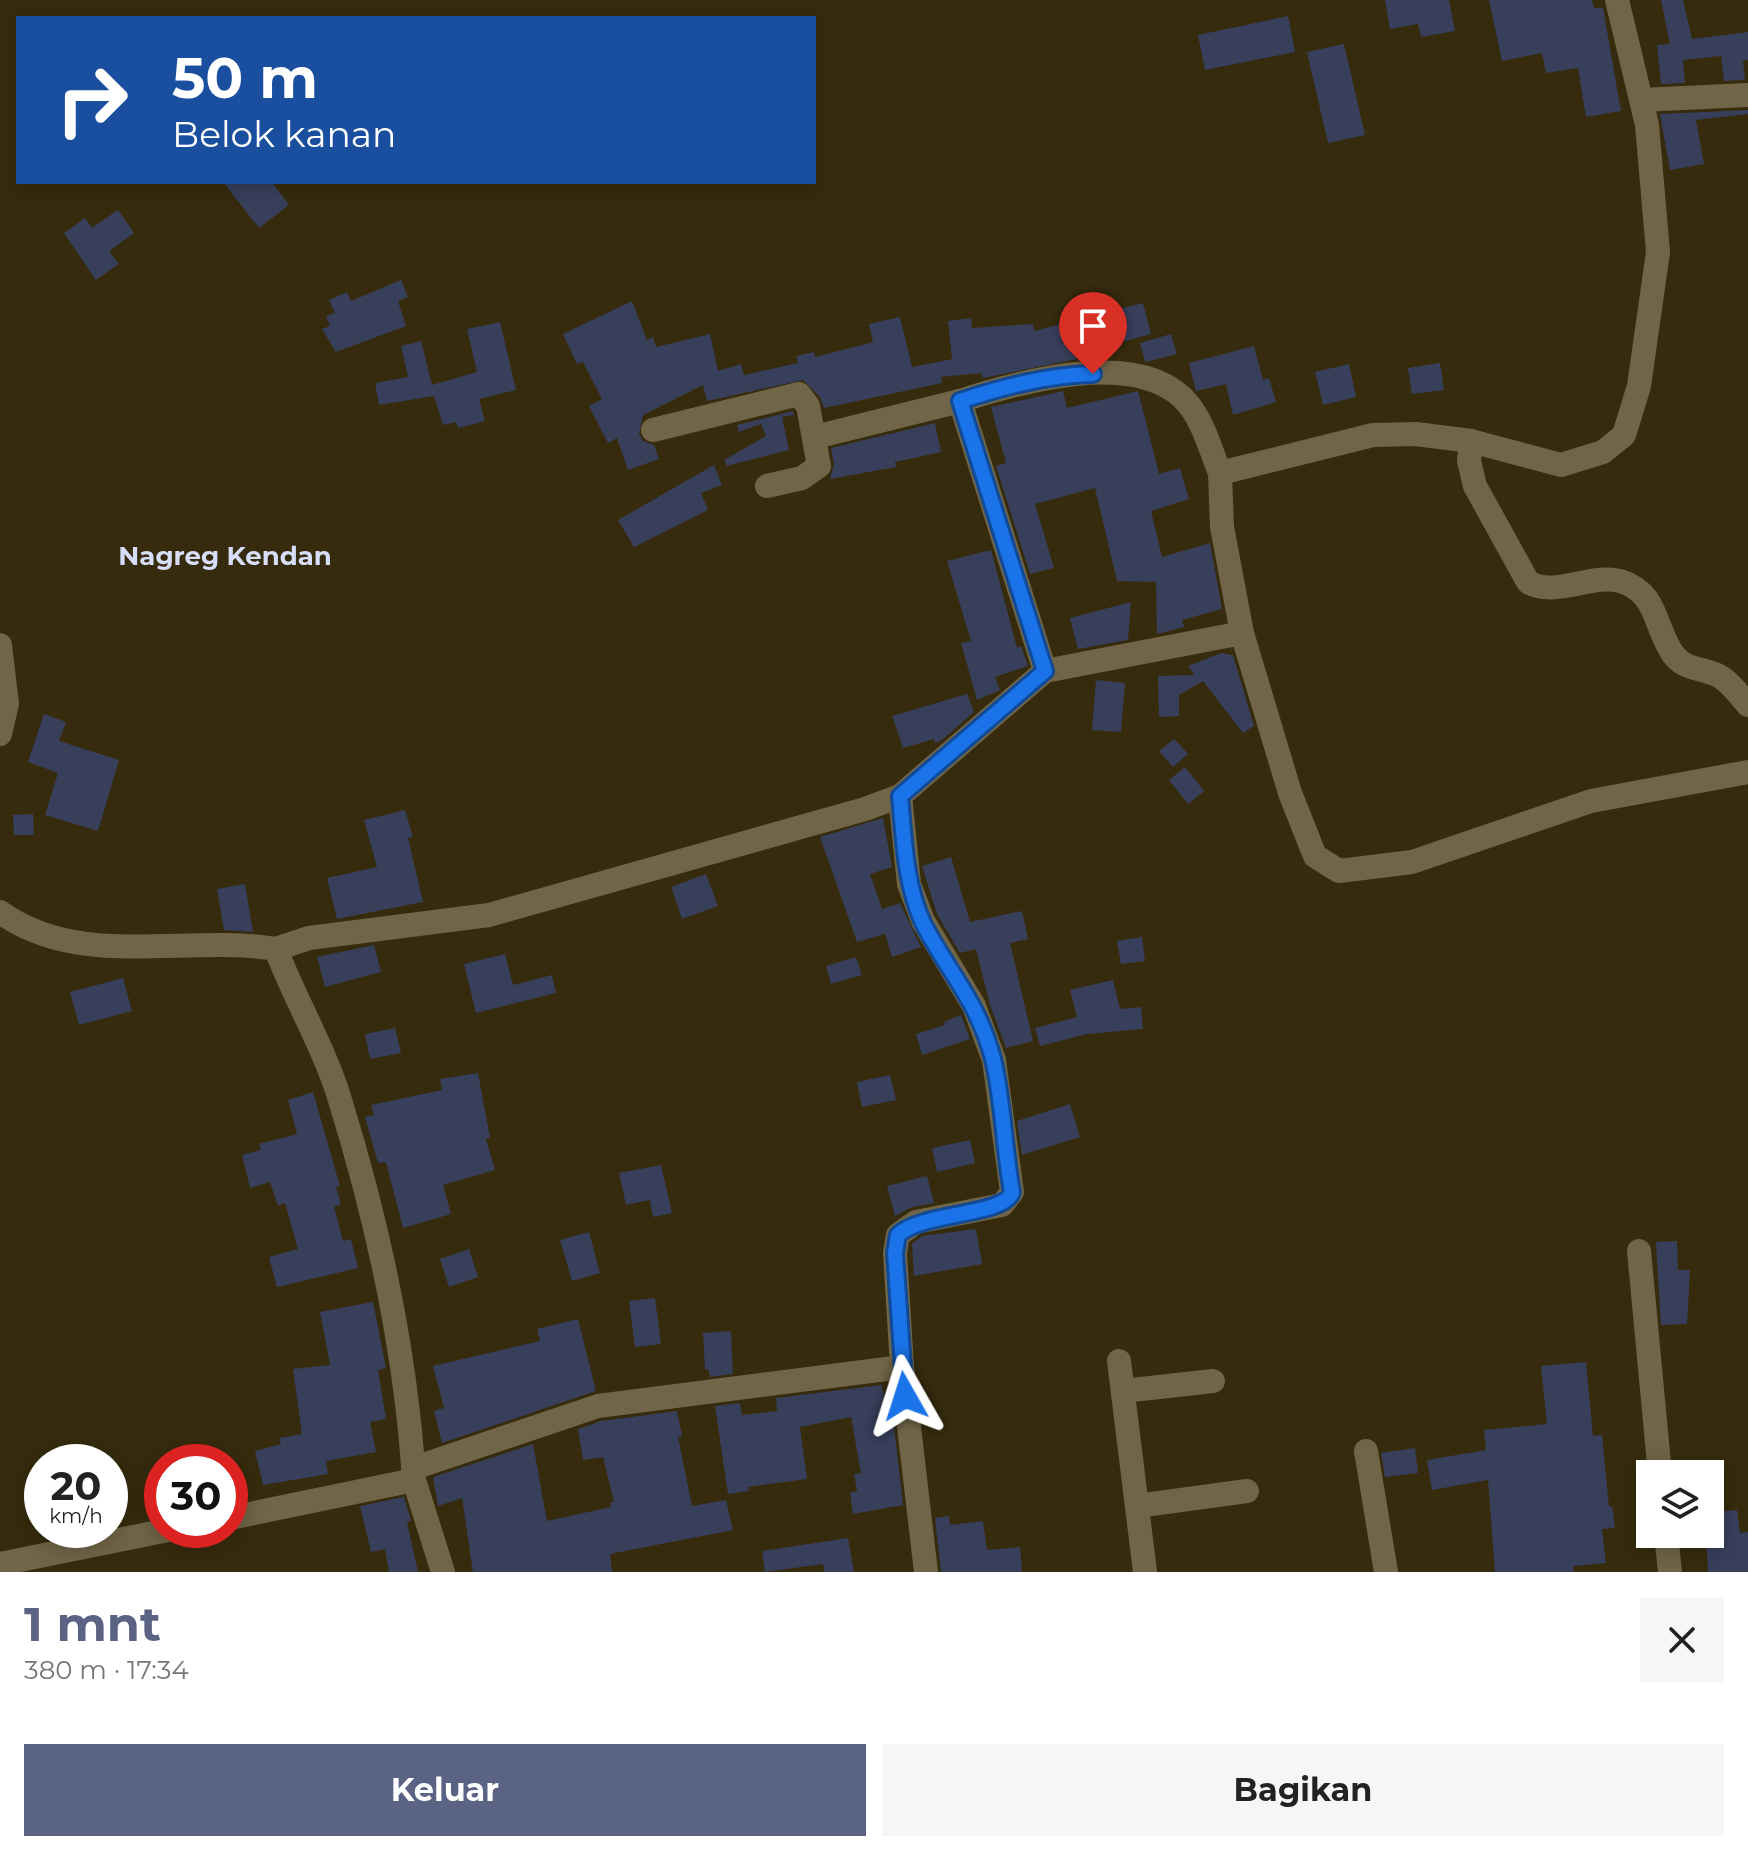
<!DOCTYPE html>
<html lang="id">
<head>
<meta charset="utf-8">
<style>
	:root { --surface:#fff; --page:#f6f6f6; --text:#222; --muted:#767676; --accent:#5b6385 }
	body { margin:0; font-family:Montserrat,sans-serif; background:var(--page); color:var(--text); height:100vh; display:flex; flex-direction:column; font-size:30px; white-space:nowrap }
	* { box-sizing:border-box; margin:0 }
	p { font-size:26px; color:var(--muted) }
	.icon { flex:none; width:44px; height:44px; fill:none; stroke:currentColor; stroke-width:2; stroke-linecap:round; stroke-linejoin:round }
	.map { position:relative; height:1572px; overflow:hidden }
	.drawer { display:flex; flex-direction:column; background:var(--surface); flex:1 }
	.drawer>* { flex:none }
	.guide { position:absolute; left:16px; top:16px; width:800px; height:168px; border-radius:0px; box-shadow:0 4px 20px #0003; background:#1a4fa0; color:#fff; overflow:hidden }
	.buttons { position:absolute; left:1636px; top:1460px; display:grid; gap:16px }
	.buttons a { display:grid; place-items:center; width:88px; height:88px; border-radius:0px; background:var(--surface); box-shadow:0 4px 20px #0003; font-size:40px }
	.speed { position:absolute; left:24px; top:1444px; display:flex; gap:16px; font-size:40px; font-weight:700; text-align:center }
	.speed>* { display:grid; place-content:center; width:104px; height:104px; border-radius:50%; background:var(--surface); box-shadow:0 4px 20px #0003; line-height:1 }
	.speed small { font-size:20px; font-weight:400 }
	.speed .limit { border:12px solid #d22; background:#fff; color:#111 }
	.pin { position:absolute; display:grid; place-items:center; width:68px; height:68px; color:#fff; margin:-82px -34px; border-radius:50% 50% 50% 0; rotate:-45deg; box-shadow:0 0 8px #0007 }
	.pin .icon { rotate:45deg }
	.me { position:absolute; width:88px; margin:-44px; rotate:354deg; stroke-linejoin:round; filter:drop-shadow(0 0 6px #0008) }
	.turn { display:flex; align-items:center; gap:28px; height:168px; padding:0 24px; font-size:36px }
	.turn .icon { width:104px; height:104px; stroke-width:2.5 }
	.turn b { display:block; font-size:56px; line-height:68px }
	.round { display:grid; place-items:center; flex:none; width:84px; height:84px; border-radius:0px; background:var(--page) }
	.overview { display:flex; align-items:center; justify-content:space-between; height:136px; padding:0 24px }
	h1 { font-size:48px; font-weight:700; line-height:60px; color:var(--accent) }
	.button { display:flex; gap:16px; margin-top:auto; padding:16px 24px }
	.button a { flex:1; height:92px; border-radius:0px; background:var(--accent); color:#fff; font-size:32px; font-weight:700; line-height:92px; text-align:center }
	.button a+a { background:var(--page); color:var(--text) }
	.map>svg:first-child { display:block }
</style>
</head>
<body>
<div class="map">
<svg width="1748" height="1572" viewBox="0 0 1748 1572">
	<rect width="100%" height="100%" fill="#362b0d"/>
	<g fill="#383f5b">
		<path d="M 1385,0 L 1449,0 L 1455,31 L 1421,37 L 1418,24 L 1390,29 Z"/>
		<path d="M 1489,0 L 1592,0 L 1594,8 L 1603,8 L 1621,111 L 1586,117 L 1578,68 L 1546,73 L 1542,53 L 1502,61 Z"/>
		<path d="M 1661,0 L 1683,0 L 1692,39 L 1748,32 L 1748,60 L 1743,61 L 1745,80 L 1724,81 L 1721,56 L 1683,60 L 1685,83 L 1661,84 L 1657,45 L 1670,44 Z"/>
		<path d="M 1288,16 L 1295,52 L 1205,70 L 1198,35 Z"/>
		<path d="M 1344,44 L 1365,135 L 1328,143 L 1307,52 Z"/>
		<path d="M 1748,110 L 1748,114 L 1696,120 L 1704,164 L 1670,170 L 1660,114 Z"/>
		<path d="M 223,182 L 272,182 L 289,205 L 259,228 Z"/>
		<path d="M 118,210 L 134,233 L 109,251 L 119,264 L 96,280 L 64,233 L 85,218 L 92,228 Z"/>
		<path d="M 401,280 L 408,297 L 398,301 L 406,326 L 336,352 L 322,329 L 330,326 L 326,316 L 335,313 L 329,300 L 347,292 L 351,301 Z"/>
		<path d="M 632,301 L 647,340 L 653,337 L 656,347 L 710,334 L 718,371 L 741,364 L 744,375 L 798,363 L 796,356 L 814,352 L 815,357 L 873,342 L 869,324 L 900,317 L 912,367 L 952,359 L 948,321 L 971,318 L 972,328 L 1033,324 L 1034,331 L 1143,303 L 1151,334 L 1075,355 L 1077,359 L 983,378 L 981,373 L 941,377 L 942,383 L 824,408 L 820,397 L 803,380 L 707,401 L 703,385 L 643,415 L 639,434 L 643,441 L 654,445 L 659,459 L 628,470 L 617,438 L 608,443 L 589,406 L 602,399 L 583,362 L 577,364 L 563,334 Z"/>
		<path d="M 500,322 L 516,390 L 479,399 L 485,421 L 458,428 L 456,422 L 443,425 L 434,396 L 379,405 L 375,383 L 408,377 L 401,346 L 421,341 L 432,385 L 477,372 L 467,329 Z"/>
		<path d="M 1171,334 L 1177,354 L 1145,362 L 1140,343 Z"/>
		<path d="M 1254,346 L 1263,380 L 1269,378 L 1276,402 L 1233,415 L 1226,384 L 1196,391 L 1189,363 Z"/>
		<path d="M 1440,363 L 1444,390 L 1412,394 L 1408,368 Z"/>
		<path d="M 1349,364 L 1356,397 L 1323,405 L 1315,372 Z"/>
		<path d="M 1063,391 L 1067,408 L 1138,391 L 1159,474 L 1180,468 L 1189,499 L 1151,511 L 1162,557 L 1210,543 L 1222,609 L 1182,620 L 1184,627 L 1157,634 L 1156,582 L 1117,581 L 1095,488 L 1035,504 L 1054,568 L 1030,574 L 996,466 L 1006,463 L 991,407 Z"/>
		<path d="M 793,411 L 794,415 L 782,417 L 789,450 L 727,466 L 724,460 L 766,436 L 761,424 L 739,432 L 737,425 Z"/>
		<path d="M 935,423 L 941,452 L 895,462 L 896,467 L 830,479 L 834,464 L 831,448 Z"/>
		<path d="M 714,465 L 722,485 L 701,493 L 708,510 L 634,547 L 618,520 Z"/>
		<path d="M 991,550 L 1017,648 L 1021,646 L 1028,666 L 995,677 L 1000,690 L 977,700 L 961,643 L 971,641 L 947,561 Z"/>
		<path d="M 1131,602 L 1128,640 L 1078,649 L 1070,618 Z"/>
		<path d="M 1221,653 L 1233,655 L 1254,726 L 1243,733 L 1203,681 L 1179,695 L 1179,716 L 1159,717 L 1158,676 L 1195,675 L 1188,666 Z"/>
		<path d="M 1096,680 L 1125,683 L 1121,732 L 1092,730 Z"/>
		<path d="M 967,694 L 974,712 L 942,740 L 935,743 L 934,739 L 903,748 L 892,716 Z"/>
		<path d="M 44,714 L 66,722 L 59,741 L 119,760 L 98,831 L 45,815 L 58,773 L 28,762 Z"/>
		<path d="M 1174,739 L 1188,754 L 1173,767 L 1159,751 Z"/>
		<path d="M 1185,767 L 1204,791 L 1188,804 L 1169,780 Z"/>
		<path d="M 405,810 L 413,837 L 408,838 L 423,902 L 337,919 L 327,878 L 377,867 L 364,820 Z"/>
		<path d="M 33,814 L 34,835 L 14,835 L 13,815 Z"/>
		<path d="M 883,818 L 892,867 L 870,874 L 882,909 L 900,903 L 921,947 L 892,957 L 885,934 L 857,942 L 820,837 Z"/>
		<path d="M 951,857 L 970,922 L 1022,911 L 1028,939 L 1010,943 L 1033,1041 L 1006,1048 L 990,1005 L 976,949 L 960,953 L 937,914 L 922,866 Z"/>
		<path d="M 706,874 L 718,906 L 682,919 L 671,887 Z"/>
		<path d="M 245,884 L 253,932 L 224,930 L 217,889 Z"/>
		<path d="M 1142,937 L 1145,961 L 1121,964 L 1117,941 Z"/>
		<path d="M 374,945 L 381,972 L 325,987 L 317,957 Z"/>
		<path d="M 505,954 L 513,985 L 552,975 L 556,993 L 476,1013 L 464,964 Z"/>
		<path d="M 856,957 L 862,975 L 831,984 L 826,966 Z"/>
		<path d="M 123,978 L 132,1011 L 79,1025 L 70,992 Z"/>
		<path d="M 1113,980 L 1120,1009 L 1141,1007 L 1143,1029 L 1087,1034 L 1040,1046 L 1035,1028 L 1077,1017 L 1070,990 Z"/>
		<path d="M 961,1015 L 970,1039 L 922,1055 L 916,1034 L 945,1025 L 944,1022 Z"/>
		<path d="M 395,1028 L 401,1053 L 370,1059 L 365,1034 Z"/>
		<path d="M 478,1073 L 490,1138 L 486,1139 L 495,1170 L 443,1185 L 451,1214 L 403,1228 L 386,1162 L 378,1163 L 365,1117 L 374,1115 L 371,1105 L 442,1090 L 440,1079 Z"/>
		<path d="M 890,1075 L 896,1100 L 862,1107 L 857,1082 Z"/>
		<path d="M 313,1092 L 340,1186 L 336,1187 L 341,1204 L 334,1207 L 343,1241 L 351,1239 L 358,1268 L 277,1287 L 269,1257 L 298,1249 L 285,1203 L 278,1206 L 270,1182 L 250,1188 L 242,1155 L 261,1150 L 259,1144 L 297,1134 L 288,1100 Z"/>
		<path d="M 1070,1104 L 1080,1137 L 1022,1155 L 1017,1121 Z"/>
		<path d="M 970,1140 L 975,1163 L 937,1172 L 932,1148 Z"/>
		<path d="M 661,1165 L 672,1213 L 653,1217 L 650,1200 L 626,1205 L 619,1173 Z"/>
		<path d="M 927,1176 L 934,1203 L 912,1207 L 895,1216 L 887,1186 Z"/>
		<path d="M 976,1229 L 982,1264 L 914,1276 L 912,1244 L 922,1236 Z"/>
		<path d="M 589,1232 L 600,1273 L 572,1281 L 560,1240 Z"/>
		<path d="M 1677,1241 L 1678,1270 L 1690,1270 L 1687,1324 L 1661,1325 L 1656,1242 Z"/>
		<path d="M 469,1249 L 478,1277 L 449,1287 L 440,1259 Z"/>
		<path d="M 655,1298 L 661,1344 L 635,1347 L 629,1301 Z"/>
		<path d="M 373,1302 L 386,1368 L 378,1370 L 386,1419 L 370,1422 L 376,1452 L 326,1461 L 328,1474 L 263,1485 L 255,1451 L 281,1444 L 279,1438 L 302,1434 L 293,1369 L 330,1365 L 320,1312 Z"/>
		<path d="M 578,1319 L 596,1391 L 442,1443 L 434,1411 L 444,1408 L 433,1366 L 540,1341 L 537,1329 Z"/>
		<path d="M 731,1331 L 733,1374 L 710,1377 L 708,1369 L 705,1370 L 703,1333 Z"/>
		<path d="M 1586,1362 L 1593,1436 L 1602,1435 L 1609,1507 L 1612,1506 L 1615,1528 L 1602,1529 L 1606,1563 L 1573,1566 L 1574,1572 L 1495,1572 L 1488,1480 L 1432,1490 L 1427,1460 L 1486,1450 L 1484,1430 L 1547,1424 L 1541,1366 Z"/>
		<path d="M 882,1385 L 890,1427 L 894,1426 L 903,1505 L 853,1514 L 850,1493 L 857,1491 L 854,1474 L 861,1473 L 851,1417 L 800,1427 L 807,1479 L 748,1487 L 749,1491 L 728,1494 L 715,1406 L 740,1403 L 742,1415 L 777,1411 L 776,1398 Z"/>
		<path d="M 677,1411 L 682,1436 L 678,1437 L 692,1506 L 726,1500 L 733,1530 L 610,1554 L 612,1572 L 473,1572 L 462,1498 L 438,1506 L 433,1477 L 533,1444 L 547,1521 L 611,1507 L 610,1502 L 614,1502 L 603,1457 L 583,1460 L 578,1429 L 601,1421 Z"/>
		<path d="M 1415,1448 L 1418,1473 L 1385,1477 L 1381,1453 Z"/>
		<path d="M 404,1497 L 411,1521 L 407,1522 L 418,1572 L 389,1572 L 385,1549 L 371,1552 L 360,1506 Z"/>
		<path d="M 1737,1510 L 1740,1533 L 1748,1532 L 1748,1572 L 1708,1572 L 1706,1534 L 1710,1534 L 1710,1513 Z"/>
		<path d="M 949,1516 L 950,1525 L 983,1521 L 987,1550 L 1020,1547 L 1022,1572 L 941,1572 L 935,1518 Z"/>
		<path d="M 848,1538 L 854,1572 L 824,1572 L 823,1564 L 765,1572 L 762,1551 Z"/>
	</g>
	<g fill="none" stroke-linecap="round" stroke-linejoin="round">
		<g stroke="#716547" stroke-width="24">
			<path d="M 1641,100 L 1748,95"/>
			<path d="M 653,430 L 799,394 L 808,406 L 819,466 L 802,478 L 767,486"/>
			<path d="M 815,437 L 960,401"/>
			<path d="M 1471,441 L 1469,461 L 1475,486 L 1528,582 C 1554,598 1592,573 1620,581 C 1658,592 1654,627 1673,654 C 1683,669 1701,668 1717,675 C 1730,681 1739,695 1748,705"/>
			<path d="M 1242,633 L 1290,793 L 1315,856 L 1339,871 L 1412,862 L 1591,801 L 1748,772"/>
			<path d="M 0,645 L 7,704 L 0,734"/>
			<path d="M 1045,671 L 960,401 C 1019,382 1142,346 1189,405 C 1204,424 1211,451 1220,473"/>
			<path d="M 900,796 L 909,884 L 923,921 L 974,1006 L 994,1060 L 1012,1192 L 1002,1205 L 916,1222 L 898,1235 L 895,1253 L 902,1367 L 926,1572"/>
			<path d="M 0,912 C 81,970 184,934 276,949 C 295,1000 324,1047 340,1100 C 378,1223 406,1351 414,1480"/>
			<path d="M 276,949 L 309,938 L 489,915 L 865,809 L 900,796 L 1045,671 L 1242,633 L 1222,527 L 1220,473 L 1373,435 L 1416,434 L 1471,441 L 1561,465 L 1603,452 L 1624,435 L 1639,386 L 1658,252 L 1647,125 L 1617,0"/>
			<path d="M 1639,1251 L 1660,1474"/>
			<path d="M 1119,1361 L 1145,1572"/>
			<path d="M 1123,1391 L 1213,1381"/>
			<path d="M 1366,1451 L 1386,1572"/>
			<path d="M 414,1468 L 598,1406 L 902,1367"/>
			<path d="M 1137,1506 L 1247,1491"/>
			<path d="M 230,1518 L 414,1480 L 443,1572"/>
			<path d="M 1666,1534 L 1670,1572"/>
			<path d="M 0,1564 L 168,1530"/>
		</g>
	</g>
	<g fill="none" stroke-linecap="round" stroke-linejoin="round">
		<g stroke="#114b97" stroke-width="20">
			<path id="route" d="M 905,1396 L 895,1253 L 898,1235 C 921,1212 1006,1216 1012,1192 C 1004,1150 1003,1098 993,1059 C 978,1001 948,972 923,923 C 905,884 904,838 900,796 L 1045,671 L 960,401 C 1003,387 1047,375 1093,374"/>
		</g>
		<use href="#route" stroke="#1a73e8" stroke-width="14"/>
	</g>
	<g text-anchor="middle" stroke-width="8" stroke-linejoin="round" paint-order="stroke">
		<g font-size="26" font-weight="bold" fill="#d6defa" stroke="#362b0d">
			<text x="225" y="565">Nagreg Kendan</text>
		</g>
	</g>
</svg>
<div class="buttons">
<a><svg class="icon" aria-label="layers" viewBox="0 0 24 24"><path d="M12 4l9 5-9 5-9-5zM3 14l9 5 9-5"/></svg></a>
</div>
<div class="speed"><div>20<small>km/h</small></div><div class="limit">30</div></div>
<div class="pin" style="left:1093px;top:374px;background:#d93025"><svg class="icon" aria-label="arrive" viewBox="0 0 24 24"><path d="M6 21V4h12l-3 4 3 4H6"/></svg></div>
<svg class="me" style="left:905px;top:1396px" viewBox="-20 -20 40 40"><path d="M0-17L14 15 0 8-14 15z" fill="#1a73e8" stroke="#fff" stroke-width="4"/></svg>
<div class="guide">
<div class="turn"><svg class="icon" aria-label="right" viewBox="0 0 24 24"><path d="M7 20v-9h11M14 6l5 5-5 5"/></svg><div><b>50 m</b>Belok kanan</div></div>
</div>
</div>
<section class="drawer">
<div class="overview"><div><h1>1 mnt</h1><p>380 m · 17:34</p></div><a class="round"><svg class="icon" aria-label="close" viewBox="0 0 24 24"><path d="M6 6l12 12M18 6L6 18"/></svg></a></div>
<div class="button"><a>Keluar</a><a>Bagikan</a></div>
</section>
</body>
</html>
